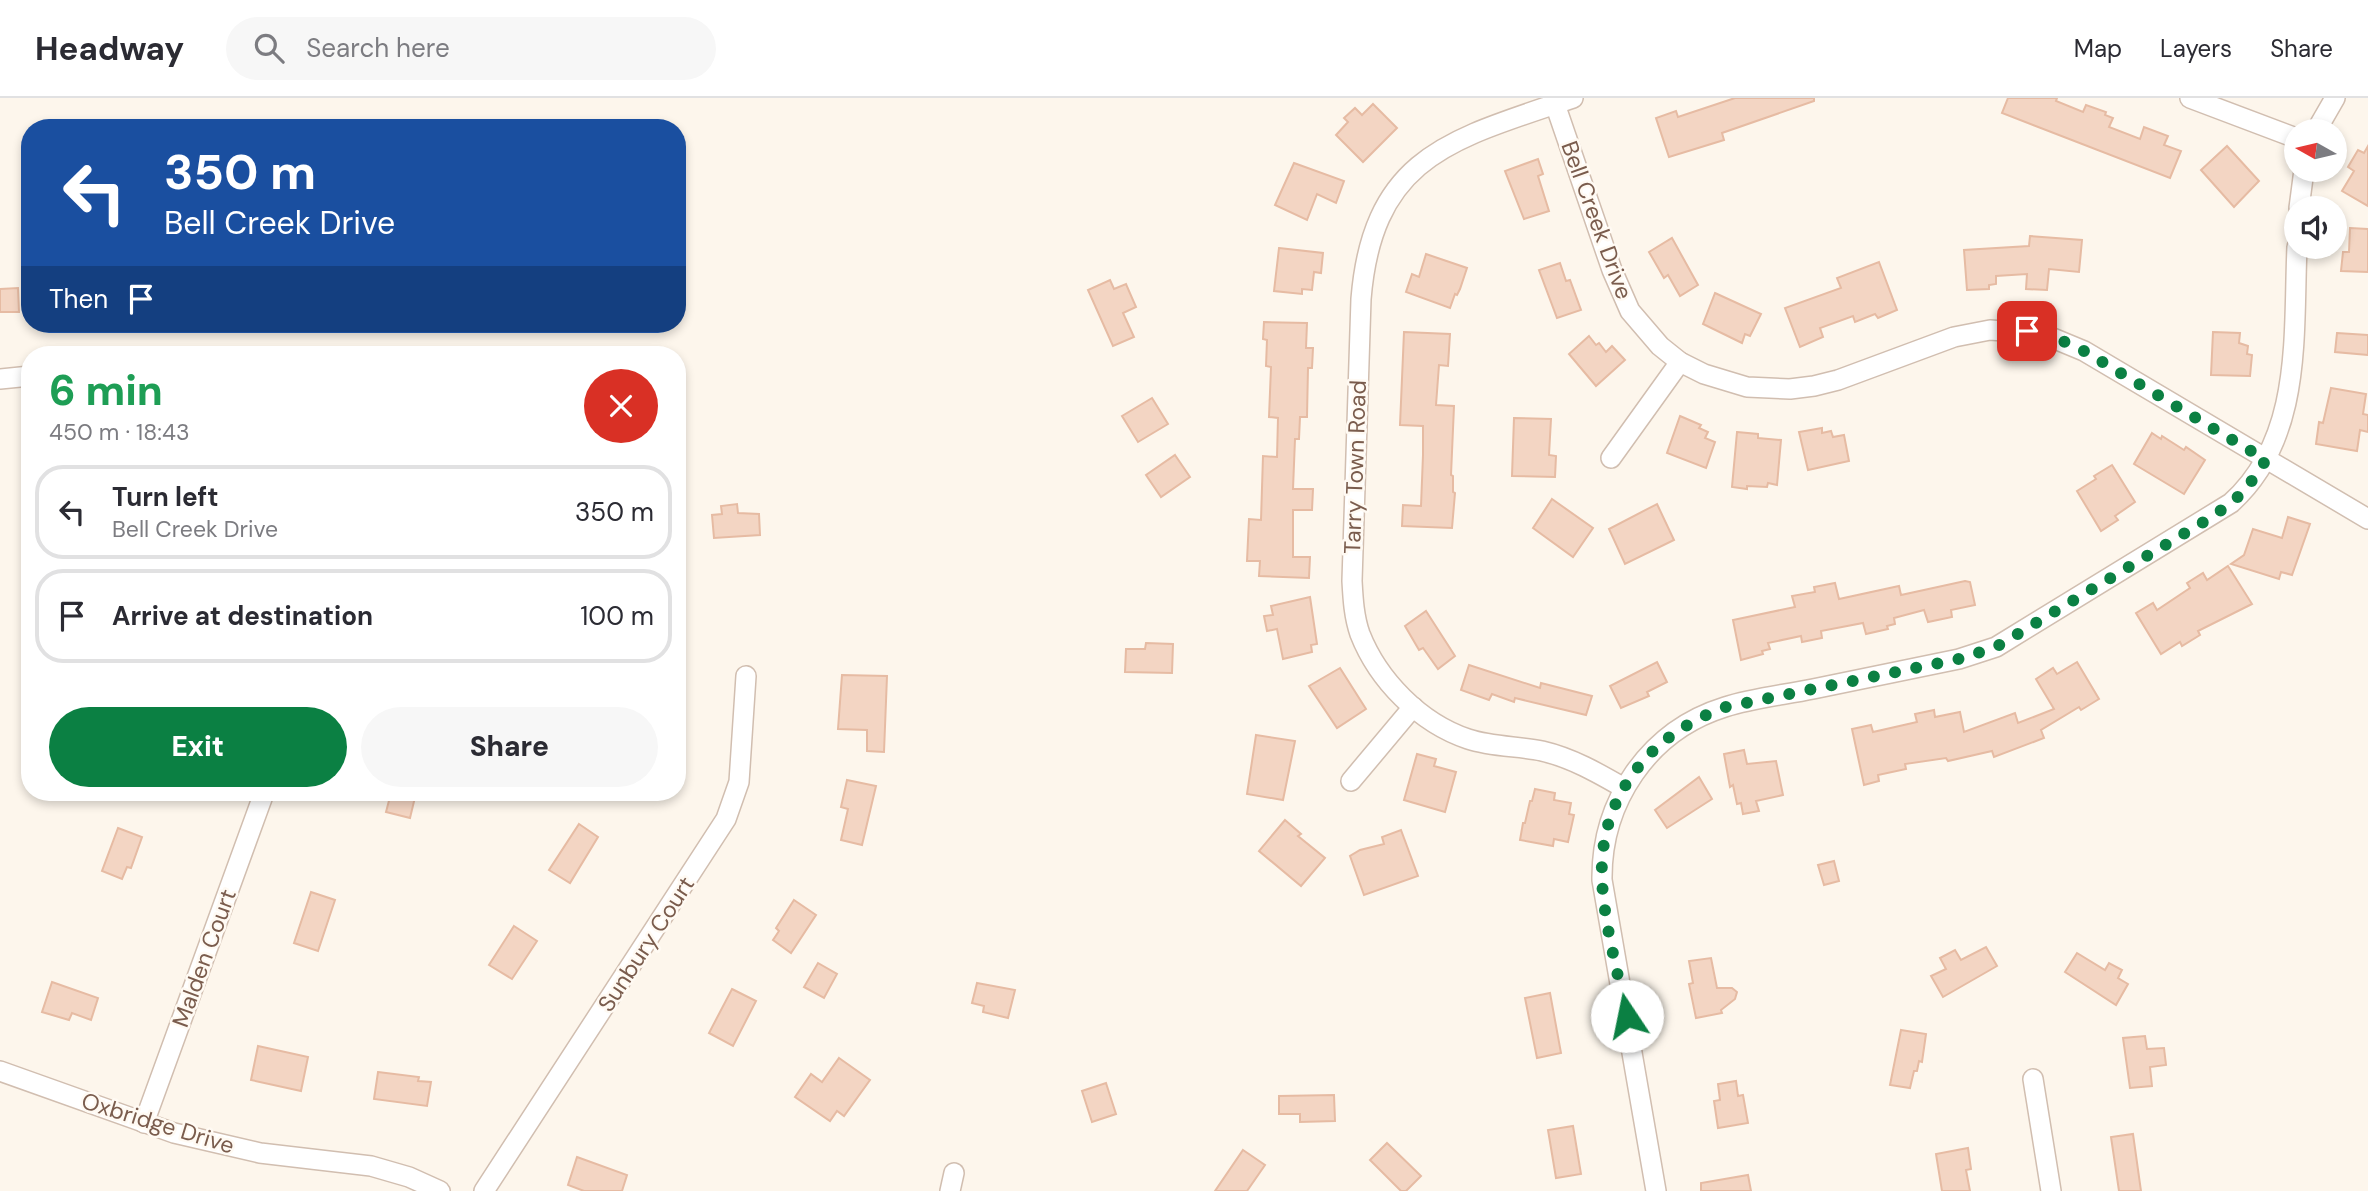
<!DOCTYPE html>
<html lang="en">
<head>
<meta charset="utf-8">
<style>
	:root { --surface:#fff; --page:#f7f7f7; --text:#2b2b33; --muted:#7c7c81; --line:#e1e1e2; --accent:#0b8043 }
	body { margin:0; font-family:"DM Sans",sans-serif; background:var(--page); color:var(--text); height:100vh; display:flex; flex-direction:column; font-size:26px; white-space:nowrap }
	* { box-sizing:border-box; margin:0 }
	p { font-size:23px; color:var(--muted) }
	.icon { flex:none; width:38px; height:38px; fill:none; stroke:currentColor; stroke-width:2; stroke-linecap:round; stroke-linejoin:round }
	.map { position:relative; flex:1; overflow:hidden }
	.details { position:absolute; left:21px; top:248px; width:665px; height:455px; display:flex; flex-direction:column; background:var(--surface); border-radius:28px; box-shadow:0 4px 10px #0003 }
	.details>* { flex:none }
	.banner { position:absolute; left:21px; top:21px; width:665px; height:214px; border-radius:28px; box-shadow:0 4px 10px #0003; background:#1a4fa0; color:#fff; overflow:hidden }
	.needle { width:46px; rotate:278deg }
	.tools { position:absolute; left:2284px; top:21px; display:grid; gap:14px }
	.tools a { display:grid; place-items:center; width:63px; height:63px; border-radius:50%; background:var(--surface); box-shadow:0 4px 10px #0003; font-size:35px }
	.pin { position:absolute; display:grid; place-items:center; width:60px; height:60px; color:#fff; margin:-30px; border-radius:14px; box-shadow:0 4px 10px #0006 }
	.me { position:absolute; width:77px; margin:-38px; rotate:349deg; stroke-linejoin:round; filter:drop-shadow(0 0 5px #0008) }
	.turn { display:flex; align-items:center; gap:24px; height:147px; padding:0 28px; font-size:32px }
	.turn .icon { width:91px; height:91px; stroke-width:2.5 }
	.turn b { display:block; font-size:49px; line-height:60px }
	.then { display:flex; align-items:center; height:66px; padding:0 28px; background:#0003; gap:14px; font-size:26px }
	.round { display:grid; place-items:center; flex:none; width:74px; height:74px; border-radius:37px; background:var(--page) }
	.head { display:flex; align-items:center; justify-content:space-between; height:119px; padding:0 28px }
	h1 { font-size:42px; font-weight:800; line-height:52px; color:#1e9e55 }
	.button { display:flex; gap:14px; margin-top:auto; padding:14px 28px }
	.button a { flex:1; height:80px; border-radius:42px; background:var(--accent); color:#fff; font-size:28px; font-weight:800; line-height:80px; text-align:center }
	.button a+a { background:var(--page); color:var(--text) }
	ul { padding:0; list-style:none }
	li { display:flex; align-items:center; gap:21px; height:94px; margin:0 14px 10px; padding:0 14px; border:4px solid var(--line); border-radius:28px }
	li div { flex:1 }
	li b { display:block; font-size:26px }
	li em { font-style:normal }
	header { display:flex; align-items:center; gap:42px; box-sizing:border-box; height:98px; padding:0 35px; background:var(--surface); border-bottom:2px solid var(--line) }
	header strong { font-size:33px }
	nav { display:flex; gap:38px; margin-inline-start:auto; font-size:24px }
	.search { width:490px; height:63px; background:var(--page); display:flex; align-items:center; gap:18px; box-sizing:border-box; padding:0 24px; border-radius:38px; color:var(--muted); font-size:26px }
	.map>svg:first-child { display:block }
</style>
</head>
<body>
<header>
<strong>Headway</strong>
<div class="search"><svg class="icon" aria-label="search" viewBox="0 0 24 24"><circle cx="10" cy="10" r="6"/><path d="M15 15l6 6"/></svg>Search here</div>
<nav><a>Map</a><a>Layers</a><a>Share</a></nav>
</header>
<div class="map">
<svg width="2368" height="1093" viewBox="0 0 2368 1093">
	<rect width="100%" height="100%" fill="#fdf6ec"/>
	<g fill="#f3d5c3" stroke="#e6bba3" stroke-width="2">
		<path d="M 1735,0 L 1814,0 L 1814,3 L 1722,35 L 1724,42 L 1669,59 L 1656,20 L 1676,13 L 1678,19 Z"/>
		<path d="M 2008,0 L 2057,0 L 2056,3 L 2083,14 L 2086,7 L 2106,14 L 2105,17 L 2113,20 L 2109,29 L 2140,41 L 2144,29 L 2168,38 L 2164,47 L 2181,53 L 2170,80 L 2002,15 Z"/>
		<path d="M 1373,6 L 1397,30 L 1363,64 L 1336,37 L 1348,24 L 1344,20 L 1355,10 L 1362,17 Z"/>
		<path d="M 2227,48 L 2259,83 L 2234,109 L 2201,72 Z"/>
		<path d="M 2368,48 L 2368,108 L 2342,93 L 2354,73 L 2348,69 L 2358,52 L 2364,55 Z"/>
		<path d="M 1538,61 L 1543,76 L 1538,78 L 1549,113 L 1524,121 L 1505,73 Z"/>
		<path d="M 1294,65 L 1344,83 L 1336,105 L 1317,96 L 1307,122 L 1275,107 Z"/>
		<path d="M 2350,130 L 2368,131 L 2368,174 L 2341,173 L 2343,154 L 2349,154 Z"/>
		<path d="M 2030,138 L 2082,142 L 2079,174 L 2049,171 L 2047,192 L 2026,191 L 2027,176 L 1996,178 L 1996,186 L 1989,187 L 1989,191 L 1967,192 L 1964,152 L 2029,148 Z"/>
		<path d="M 1672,140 L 1698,187 L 1680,198 L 1668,177 L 1664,180 L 1649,154 Z"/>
		<path d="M 1279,150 L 1323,155 L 1321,175 L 1314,174 L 1312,192 L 1302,191 L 1302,196 L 1274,193 Z"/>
		<path d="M 1426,156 L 1467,170 L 1460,191 L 1457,197 L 1455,196 L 1450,210 L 1406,194 L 1412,176 L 1419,179 Z"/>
		<path d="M 1879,164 L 1897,212 L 1878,220 L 1875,216 L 1855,224 L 1853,218 L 1820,230 L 1823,239 L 1800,249 L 1785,210 L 1841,190 L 1837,180 Z"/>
		<path d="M 1560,165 L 1566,183 L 1570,182 L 1581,212 L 1557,220 L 1539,172 Z"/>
		<path d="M 1110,182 L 1114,191 L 1126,186 L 1136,209 L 1123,215 L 1134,239 L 1113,248 L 1088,192 Z"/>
		<path d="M 18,190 L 19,214 L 0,214 L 0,191 Z"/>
		<path d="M 1715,195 L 1761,216 L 1750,238 L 1745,236 L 1742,245 L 1703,226 Z"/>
		<path d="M 1264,224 L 1307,225 L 1306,250 L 1313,250 L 1312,270 L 1308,270 L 1307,319 L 1300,319 L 1299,341 L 1295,341 L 1293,391 L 1313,391 L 1312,412 L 1293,412 L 1293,459 L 1310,459 L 1309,480 L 1259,478 L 1260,463 L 1247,463 L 1249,421 L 1261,422 L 1263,358 L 1277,359 L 1278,320 L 1269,319 L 1271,269 L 1266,268 L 1267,242 L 1263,241 Z"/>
		<path d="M 1404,234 L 1450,236 L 1448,268 L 1439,267 L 1436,307 L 1454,308 L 1451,377 L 1453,378 L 1453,394 L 1455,395 L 1452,430 L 1402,428 L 1403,407 L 1421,408 L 1423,357 L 1423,328 L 1400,327 Z"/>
		<path d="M 2213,234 L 2240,235 L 2239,245 L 2248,248 L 2247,256 L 2252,257 L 2250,278 L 2211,277 Z"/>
		<path d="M 2337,235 L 2368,237 L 2368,257 L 2335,254 Z"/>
		<path d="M 1589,238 L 1596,247 L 1599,245 L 1606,254 L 1612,248 L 1625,262 L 1596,288 L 1569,256 Z"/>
		<path d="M 2331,290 L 2366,296 L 2363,316 L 2368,317 L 2368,334 L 2360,332 L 2357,353 L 2316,346 L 2319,324 L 2323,325 Z"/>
		<path d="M 1152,300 L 1168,326 L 1138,344 L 1122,318 Z"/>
		<path d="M 1680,318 L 1701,327 L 1699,330 L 1708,334 L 1705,340 L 1715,344 L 1706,370 L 1667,355 Z"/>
		<path d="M 1514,320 L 1551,321 L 1549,357 L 1556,358 L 1555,379 L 1512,378 Z"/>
		<path d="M 1822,330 L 1822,335 L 1831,333 L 1833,339 L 1844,337 L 1849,363 L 1808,372 L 1799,334 Z"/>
		<path d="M 1737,334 L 1758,336 L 1758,340 L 1781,342 L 1777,387 L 1768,385 L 1767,389 L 1747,388 L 1747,391 L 1732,389 Z"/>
		<path d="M 2152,335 L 2161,341 L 2162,338 L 2184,352 L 2186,349 L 2205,362 L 2184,396 L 2134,366 Z"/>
		<path d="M 1175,357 L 1190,379 L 1161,399 L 1146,377 Z"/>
		<path d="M 2112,367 L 2135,404 L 2115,418 L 2118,422 L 2101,433 L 2077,393 L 2096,381 L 2094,378 Z"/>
		<path d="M 1552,401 L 1593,430 L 1573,459 L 1533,430 Z"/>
		<path d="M 737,406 L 738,415 L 759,416 L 760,437 L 714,440 L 712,417 L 722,416 L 721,408 Z"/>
		<path d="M 1657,406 L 1674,442 L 1625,466 L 1609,431 Z"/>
		<path d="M 2288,419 L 2310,426 L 2292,477 L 2281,474 L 2279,481 L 2231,466 L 2244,457 L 2253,431 L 2282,440 Z"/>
		<path d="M 2228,468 L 2252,506 L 2198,533 L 2200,537 L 2182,548 L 2180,544 L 2161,556 L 2136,515 L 2153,505 L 2157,512 L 2190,490 L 2187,485 L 2203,475 L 2207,482 Z"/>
		<path d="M 1965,483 L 1970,484 L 1975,507 L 1951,512 L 1952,519 L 1928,524 L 1924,512 L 1894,520 L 1895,526 L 1887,528 L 1888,531 L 1866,536 L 1863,525 L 1821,533 L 1822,540 L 1802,544 L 1801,538 L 1768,545 L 1770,551 L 1762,553 L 1763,556 L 1741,562 L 1733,522 L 1795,509 L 1792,498 L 1815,494 L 1814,489 L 1835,485 L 1839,501 L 1899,488 L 1901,497 Z"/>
		<path d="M 1310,499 L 1317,546 L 1311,547 L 1312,554 L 1283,561 L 1277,531 L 1267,533 L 1264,518 L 1273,517 L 1271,508 Z"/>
		<path d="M 1426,513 L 1455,558 L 1438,571 L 1423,550 L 1419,552 L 1405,528 Z"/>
		<path d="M 1146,545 L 1173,546 L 1172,575 L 1125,574 L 1126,551 L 1145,551 Z"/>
		<path d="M 1657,564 L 1667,584 L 1647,594 L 1649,598 L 1621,610 L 1610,588 Z"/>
		<path d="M 2077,564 L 2099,601 L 2081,612 L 2079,609 L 2041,632 L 2044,640 L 1994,659 L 1992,653 L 1948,663 L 1946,660 L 1905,666 L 1906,671 L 1878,677 L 1879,683 L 1864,687 L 1852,631 L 1871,627 L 1873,634 L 1917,624 L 1915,616 L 1934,612 L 1935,619 L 1960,614 L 1964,634 L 2015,615 L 2018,625 L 2054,611 L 2036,581 L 2053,570 L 2057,576 Z"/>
		<path d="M 1469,567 L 1540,590 L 1541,585 L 1592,598 L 1586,617 L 1515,600 L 1514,604 L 1492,596 L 1489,602 L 1461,592 Z"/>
		<path d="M 1340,570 L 1366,611 L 1337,630 L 1309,588 Z"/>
		<path d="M 842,577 L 887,578 L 884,654 L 867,653 L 867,632 L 838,631 Z"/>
		<path d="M 1256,637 L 1295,643 L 1283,702 L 1247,696 Z"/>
		<path d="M 1744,652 L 1747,666 L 1776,663 L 1783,697 L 1756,703 L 1759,713 L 1743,716 L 1741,705 L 1737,706 L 1733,687 L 1730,689 L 1724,656 Z"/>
		<path d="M 1417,656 L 1436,661 L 1434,668 L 1456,674 L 1445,714 L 1404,702 Z"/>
		<path d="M 1699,679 L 1712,701 L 1667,730 L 1655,712 Z"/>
		<path d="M 847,682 L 876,688 L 862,747 L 841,742 L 848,711 L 841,709 Z"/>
		<path d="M 1535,691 L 1555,695 L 1554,702 L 1571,705 L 1569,716 L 1574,717 L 1568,744 L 1554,741 L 1553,748 L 1520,742 L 1523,725 L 1525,725 L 1530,703 L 1532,703 Z"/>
		<path d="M 391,695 L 416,695 L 410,720 L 386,714 Z"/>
		<path d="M 1285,722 L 1301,736 L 1298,738 L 1325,760 L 1301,788 L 1259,753 Z"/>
		<path d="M 579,726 L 598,739 L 570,785 L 549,772 Z"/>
		<path d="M 118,730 L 142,739 L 131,770 L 127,769 L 122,781 L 102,773 Z"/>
		<path d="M 1401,732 L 1418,778 L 1364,797 L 1350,758 L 1360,752 L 1384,746 L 1382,739 Z"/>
		<path d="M 1834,763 L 1839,783 L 1824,787 L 1818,767 Z"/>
		<path d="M 311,794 L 335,802 L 318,853 L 294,845 Z"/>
		<path d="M 794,802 L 816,817 L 791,855 L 773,842 L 779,833 L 776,830 Z"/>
		<path d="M 514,828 L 537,843 L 512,881 L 489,867 Z"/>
		<path d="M 1986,849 L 1997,868 L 1943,899 L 1931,878 L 1946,871 L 1940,860 L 1955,852 L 1961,862 Z"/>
		<path d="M 2077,855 L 2105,872 L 2109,865 L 2122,872 L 2118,880 L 2128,886 L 2116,907 L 2065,874 Z"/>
		<path d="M 1711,860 L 1717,890 L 1732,890 L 1737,894 L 1735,901 L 1721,912 L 1722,915 L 1696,920 L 1689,886 L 1693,885 L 1689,863 Z"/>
		<path d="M 818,865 L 837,876 L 824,900 L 804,889 Z"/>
		<path d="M 52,884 L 98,900 L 91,922 L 72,915 L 69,922 L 42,914 Z"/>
		<path d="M 977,885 L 1015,892 L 1008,920 L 983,914 L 984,908 L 972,905 Z"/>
		<path d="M 732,891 L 756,903 L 733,948 L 709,935 Z"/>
		<path d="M 1550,895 L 1561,955 L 1537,960 L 1525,900 Z"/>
		<path d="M 1901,932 L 1926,936 L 1922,964 L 1919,963 L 1917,973 L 1914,973 L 1910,990 L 1890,987 Z"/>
		<path d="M 2145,938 L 2147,951 L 2164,950 L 2166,967 L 2150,969 L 2152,988 L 2130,990 L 2123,940 Z"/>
		<path d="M 258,948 L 308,959 L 301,993 L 251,982 Z"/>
		<path d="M 839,960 L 870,982 L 844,1018 L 837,1013 L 830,1023 L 795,999 L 811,976 L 822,984 Z"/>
		<path d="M 378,974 L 419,979 L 418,983 L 431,984 L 427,1008 L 374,1001 Z"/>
		<path d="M 1736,983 L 1738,998 L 1743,997 L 1748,1025 L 1718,1030 L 1714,1003 L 1720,1002 L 1718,986 Z"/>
		<path d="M 1106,985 L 1116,1016 L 1092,1024 L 1082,993 Z"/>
		<path d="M 1334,997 L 1335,1023 L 1300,1024 L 1300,1016 L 1279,1016 L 1279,998 Z"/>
		<path d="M 1573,1028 L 1581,1076 L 1556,1080 L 1548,1032 Z"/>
		<path d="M 2133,1036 L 2141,1093 L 2119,1093 L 2111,1039 Z"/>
		<path d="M 1387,1045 L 1421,1078 L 1406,1093 L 1401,1093 L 1370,1062 Z"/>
		<path d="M 1968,1050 L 1971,1071 L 1966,1072 L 1970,1093 L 1942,1093 L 1936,1056 Z"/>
		<path d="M 1243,1052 L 1265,1067 L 1247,1093 L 1215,1093 Z"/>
		<path d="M 577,1059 L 627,1077 L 622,1093 L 584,1093 L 568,1087 Z"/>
		<path d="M 1748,1077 L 1751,1093 L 1701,1093 L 1701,1085 Z"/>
	</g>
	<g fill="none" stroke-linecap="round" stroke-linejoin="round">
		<g stroke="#d1beb0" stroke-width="22">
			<g id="street">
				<path d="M 1573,0 C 1454,41 1373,56 1361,201 L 1352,483 C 1353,501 1354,519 1360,536 C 1378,582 1420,625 1468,641 C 1492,649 1518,648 1542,653 C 1572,660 1598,675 1624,690"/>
				<path d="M 2190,0 L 2296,40"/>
				<path d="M 1555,6 L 1612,172 L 1630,213 L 1660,248 L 1680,264 L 1704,276 L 1747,289 L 1790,291 L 1814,288 L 1838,282 L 1954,239 L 1990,232 L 2043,236 L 2084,253 L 2368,421"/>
				<path d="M 2316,33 L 2335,0"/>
				<path d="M 2299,110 L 2304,72"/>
				<path d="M 0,281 L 30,278"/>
				<path d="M 1611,360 L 1680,264"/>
				<path d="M 1351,683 L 1413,609"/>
				<path d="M 0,973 L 174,1035 L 260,1055 L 371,1068 L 409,1079 L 440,1093"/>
				<path d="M 2033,981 L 2051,1093"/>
				<path d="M 144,1025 L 264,695"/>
				<path d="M 484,1093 L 726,721 L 739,684 L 746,578"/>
				<path d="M 950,1093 L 954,1075"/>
				<path d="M 1656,1093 L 1602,782 C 1601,704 1648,633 1725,609 C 1753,600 1784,597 1813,591 C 1862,581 1910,571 1959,561 L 1996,549 L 2231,405 C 2303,340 2293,238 2297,149"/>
			</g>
		</g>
		<use href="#street" stroke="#fff" stroke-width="19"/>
	</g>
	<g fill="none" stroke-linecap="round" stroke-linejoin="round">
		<path stroke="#0b8043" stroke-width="12" stroke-dasharray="0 21.6" d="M 1627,918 C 1618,876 1604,825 1602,782 C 1598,699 1650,636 1726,609 L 1959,561 L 1996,549 L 2215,417 L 2244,394 L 2266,362 L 2084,253 L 2061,242 L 2027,233"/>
	</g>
	<g text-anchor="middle" stroke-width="5" stroke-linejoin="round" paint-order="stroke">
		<g font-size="23" fill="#7a5c4d" stroke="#fffaf3">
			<text transform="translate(1597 122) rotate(70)" y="8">Bell Creek Drive</text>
			<text transform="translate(1355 369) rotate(-88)" y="8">Tarry Town Road</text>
			<text transform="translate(646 846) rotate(-57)" y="8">Sunbury Court</text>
			<text transform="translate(204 860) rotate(-70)" y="8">Malden Court</text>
			<text transform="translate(158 1025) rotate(17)" y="8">Oxbridge Drive</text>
		</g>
	</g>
</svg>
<div class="tools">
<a><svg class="needle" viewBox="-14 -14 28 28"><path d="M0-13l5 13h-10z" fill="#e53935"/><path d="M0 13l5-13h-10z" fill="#7c7c81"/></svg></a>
<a><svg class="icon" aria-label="sound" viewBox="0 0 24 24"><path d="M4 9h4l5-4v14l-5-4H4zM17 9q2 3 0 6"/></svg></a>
</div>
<div class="pin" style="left:2027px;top:233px;background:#d93025"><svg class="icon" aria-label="arrive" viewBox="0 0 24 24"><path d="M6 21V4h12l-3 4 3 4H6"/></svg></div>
<svg class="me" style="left:1627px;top:918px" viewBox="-20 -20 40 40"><circle r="19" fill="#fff"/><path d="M0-13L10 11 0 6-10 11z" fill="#0b8043"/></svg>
<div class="banner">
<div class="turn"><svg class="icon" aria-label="left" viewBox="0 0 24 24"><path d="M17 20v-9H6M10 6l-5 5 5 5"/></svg><div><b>350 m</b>Bell Creek Drive</div></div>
<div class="then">Then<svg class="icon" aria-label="arrive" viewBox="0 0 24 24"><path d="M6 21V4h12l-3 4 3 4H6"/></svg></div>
</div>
<section class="details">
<div class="head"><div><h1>6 min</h1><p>450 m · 18:43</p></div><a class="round" style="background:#d93025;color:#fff"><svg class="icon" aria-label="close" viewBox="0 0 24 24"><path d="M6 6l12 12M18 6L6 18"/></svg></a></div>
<ul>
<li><svg class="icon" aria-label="left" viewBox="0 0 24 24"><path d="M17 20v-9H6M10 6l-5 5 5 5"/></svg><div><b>Turn left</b><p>Bell Creek Drive</p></div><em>350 m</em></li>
<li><svg class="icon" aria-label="arrive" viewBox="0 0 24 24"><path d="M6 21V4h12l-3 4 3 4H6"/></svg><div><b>Arrive at destination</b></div><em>100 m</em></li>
</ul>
<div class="button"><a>Exit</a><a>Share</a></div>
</section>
</div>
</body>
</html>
